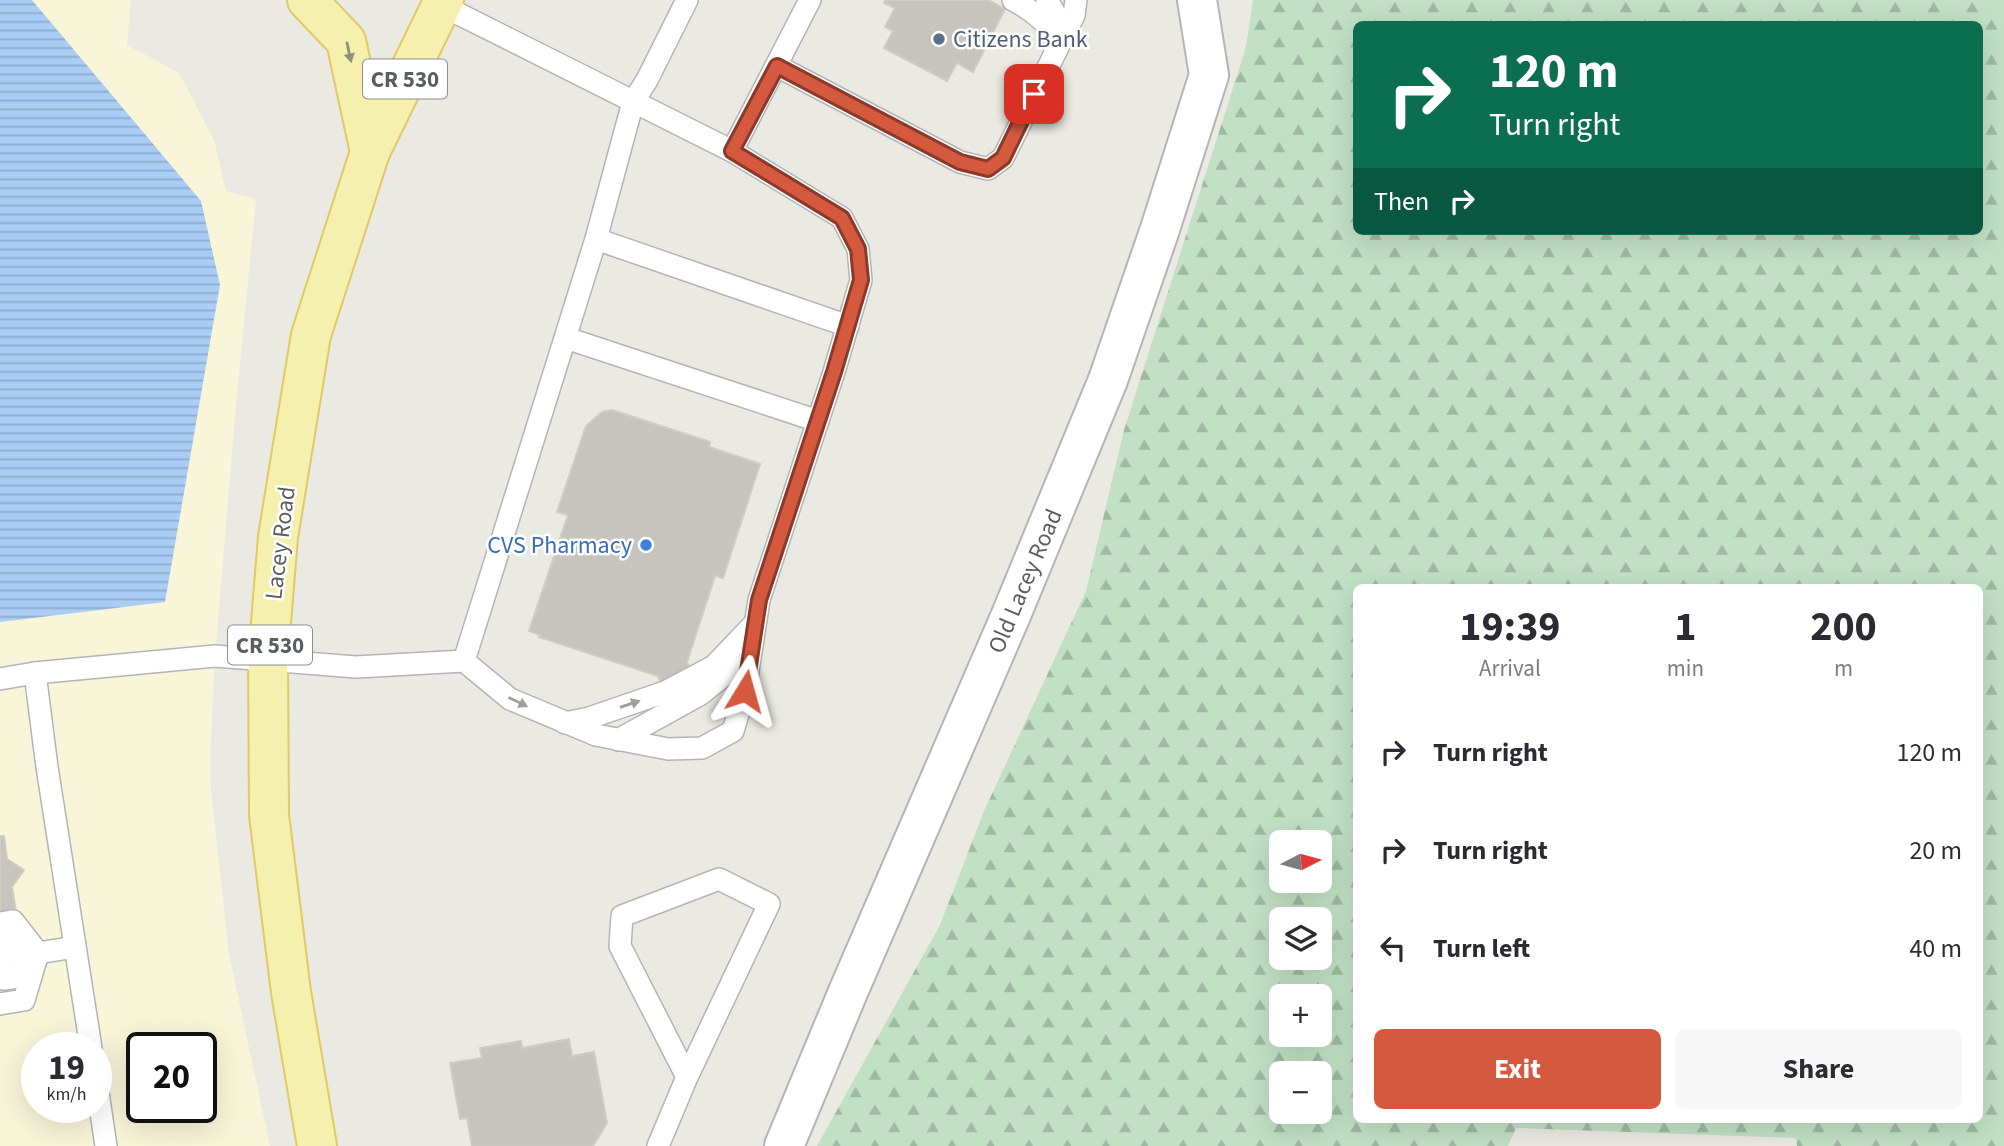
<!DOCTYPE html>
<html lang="en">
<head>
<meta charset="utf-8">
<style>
	:root { --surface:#fff; --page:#f7f7f7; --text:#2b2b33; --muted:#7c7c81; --accent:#d4593f }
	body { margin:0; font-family:"Source Sans 3",sans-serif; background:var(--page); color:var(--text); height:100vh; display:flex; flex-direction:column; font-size:26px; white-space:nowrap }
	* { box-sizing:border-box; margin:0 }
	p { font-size:23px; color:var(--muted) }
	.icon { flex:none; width:38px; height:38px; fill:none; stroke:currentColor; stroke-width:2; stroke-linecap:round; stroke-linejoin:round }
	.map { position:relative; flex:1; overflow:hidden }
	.panel { position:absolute; left:1353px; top:584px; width:630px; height:539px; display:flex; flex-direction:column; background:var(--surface); border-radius:10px; box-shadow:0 7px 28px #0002 }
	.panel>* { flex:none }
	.banner { position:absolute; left:1353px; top:21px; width:630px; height:214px; border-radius:10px; box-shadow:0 7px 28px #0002; background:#0b6e4f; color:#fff; overflow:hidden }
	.needle { width:46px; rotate:84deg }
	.controls { position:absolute; left:1269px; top:830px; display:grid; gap:14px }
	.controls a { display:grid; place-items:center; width:63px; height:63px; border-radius:10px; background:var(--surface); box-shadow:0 7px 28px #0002; font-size:35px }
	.speed { position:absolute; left:21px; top:1032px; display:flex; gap:14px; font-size:35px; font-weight:700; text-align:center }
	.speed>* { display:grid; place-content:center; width:91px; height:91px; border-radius:50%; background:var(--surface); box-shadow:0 7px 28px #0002; line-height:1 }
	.speed small { font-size:18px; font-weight:400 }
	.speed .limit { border:4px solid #111; border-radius:10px; background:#fff; color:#111 }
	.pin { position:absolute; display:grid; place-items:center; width:60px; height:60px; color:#fff; margin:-30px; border-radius:14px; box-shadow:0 4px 10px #0006 }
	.me { position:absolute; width:77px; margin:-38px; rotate:8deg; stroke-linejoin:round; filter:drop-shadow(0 0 5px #0008) }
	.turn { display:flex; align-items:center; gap:24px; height:147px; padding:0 21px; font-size:32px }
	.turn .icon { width:91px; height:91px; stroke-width:2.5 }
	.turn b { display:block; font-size:49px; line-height:60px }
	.then { display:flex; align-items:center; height:66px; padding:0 21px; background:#0003; gap:14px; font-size:26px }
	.eta { display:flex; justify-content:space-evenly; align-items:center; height:119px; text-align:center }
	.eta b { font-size:42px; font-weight:700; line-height:49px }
	.button { display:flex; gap:14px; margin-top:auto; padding:14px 21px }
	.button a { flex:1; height:80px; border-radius:10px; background:var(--accent); color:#fff; font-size:28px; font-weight:700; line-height:80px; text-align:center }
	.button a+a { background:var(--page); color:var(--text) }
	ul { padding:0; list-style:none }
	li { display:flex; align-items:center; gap:21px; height:98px; padding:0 21px }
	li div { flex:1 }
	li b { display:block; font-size:26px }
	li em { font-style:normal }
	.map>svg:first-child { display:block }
</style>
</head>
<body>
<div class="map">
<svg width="2004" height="1146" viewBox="0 0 2004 1146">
	<defs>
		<pattern id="forest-firs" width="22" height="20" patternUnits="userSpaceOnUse" patternTransform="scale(1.75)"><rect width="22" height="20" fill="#c1e0c4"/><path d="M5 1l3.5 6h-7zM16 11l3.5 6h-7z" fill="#a0b9a3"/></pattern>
		<pattern id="water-rules" width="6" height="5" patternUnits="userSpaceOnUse" patternTransform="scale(1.75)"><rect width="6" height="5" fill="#a9cdf5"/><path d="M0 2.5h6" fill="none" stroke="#8daaca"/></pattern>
	</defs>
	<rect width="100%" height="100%" fill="#ebeae2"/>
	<path fill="#f9f5d9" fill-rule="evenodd" d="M 0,0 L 131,0 L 127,45 L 179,73 L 214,140 L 226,191 L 256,199 L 237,394 L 215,656 L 211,743 L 211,790 L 229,954 L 270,1146 L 0,1146 ZM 37,1048 L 96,1048 L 96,1108 L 37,1108 ZM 142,1048 L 201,1048 L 201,1108 L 142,1108 Z"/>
	<path fill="url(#forest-firs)" fill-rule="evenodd" d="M 1253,0 L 2004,0 L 2004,1146 L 1797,1146 L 1796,1138 L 1516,1128 L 1508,1146 L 817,1146 L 940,925 L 984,811 L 1086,591 L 1124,430 L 1246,47 ZM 1356,24 L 1979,24 L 1979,231 L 1356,231 ZM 1356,588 L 1979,588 L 1979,1120 L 1356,1120 ZM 1281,842 L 1320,842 L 1320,880 L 1281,880 ZM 1281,919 L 1320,919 L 1320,957 L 1281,957 ZM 1281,996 L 1320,996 L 1320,1034 L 1281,1034 ZM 1281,1073 L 1320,1073 L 1320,1111 L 1281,1111 Z"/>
	<path fill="url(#water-rules)" d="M 0,0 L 32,0 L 201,201 L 220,285 L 165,602 L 0,622 Z"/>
	<g fill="#c7c4bf" stroke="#cfccc1" stroke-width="2">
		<path d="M 885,0 L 988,0 L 1005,9 L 973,72 L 957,63 L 947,81 L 884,48 L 893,31 L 885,27 L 895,8 L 884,3 Z"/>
		<path d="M 612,410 L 710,442 L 709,447 L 760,464 L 723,578 L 715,576 L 687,662 L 701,694 L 672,708 L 658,676 L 539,637 L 540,635 L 529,631 L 568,515 L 557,512 L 586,426 L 602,412 Z"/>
		<path d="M 0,836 L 4,836 L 7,859 L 24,870 L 12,887 L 16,912 L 0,914 Z"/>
		<path d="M 569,1039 L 572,1056 L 594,1052 L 607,1123 L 593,1146 L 472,1146 L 467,1118 L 460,1119 L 450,1063 L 482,1058 L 480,1048 L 521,1041 L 522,1048 Z"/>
	</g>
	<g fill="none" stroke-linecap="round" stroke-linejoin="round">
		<g stroke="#b2b4b8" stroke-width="24">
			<g id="lane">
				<path d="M 1013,0 C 1026,7 1046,20 1053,34 C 1055,39 1055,47 1055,52"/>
				<path d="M 1047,0 L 1066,32"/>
				<path d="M 777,66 L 960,162 L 988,169 L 1003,158 L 1074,15 L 1076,0"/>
				<path d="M 732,151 L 810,0"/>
				<path d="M 596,239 L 848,326"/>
				<path d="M 566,338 L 818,421"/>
				<path d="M 464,661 L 596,239 L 633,102 L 647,80 L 687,0"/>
				<path d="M 0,679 L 35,673"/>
				<path d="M 565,723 L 589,718 L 665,692 L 714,666 L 755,623"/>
				<path d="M 618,740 L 701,694 L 737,665"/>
				<path d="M 0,923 L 13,921 L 38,953"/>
				<path d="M 0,939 L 14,937 L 31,948"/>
				<path d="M 1,959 L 75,947"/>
				<path d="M 3,979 L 20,977 L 35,957"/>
				<path d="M 0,1004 L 24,1000 L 38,953"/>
				<path d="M 91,1048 L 47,767 L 35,673 L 215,656 L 356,667 L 464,661 L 510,699 L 596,735 L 668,749 L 702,748 L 733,731 L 745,691 L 759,600 L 834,372 L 861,280 L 858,249 L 842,218 L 732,151 L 441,5"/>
				<path d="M 96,1079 L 106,1146"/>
				<path d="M 658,1146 L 687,1077 L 769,904 L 719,879 L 622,916 L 620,946 L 687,1077"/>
			</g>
		</g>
		<g stroke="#b2b4b8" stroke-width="42">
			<path id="street" d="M 784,1146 L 848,992 L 1011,615 L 1108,380 L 1160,229 L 1209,75 L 1197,0"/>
		</g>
		<g stroke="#e0c966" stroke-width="42">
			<g id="primary">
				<path d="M 307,0 L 346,41 L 370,152"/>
				<path d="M 317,1146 L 291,992 L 269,815 L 268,659 L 278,537 L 311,335 L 370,152 L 444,0"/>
			</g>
		</g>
		<use href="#lane" stroke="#fff" stroke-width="21"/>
		<use href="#street" stroke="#fff" stroke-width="38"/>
		<use href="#primary" stroke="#f5f0ad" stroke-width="38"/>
	</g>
	<defs><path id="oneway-solid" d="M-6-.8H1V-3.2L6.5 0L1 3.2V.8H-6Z" transform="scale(1.75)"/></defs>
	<use fill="#90907c" href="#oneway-solid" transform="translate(349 52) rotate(78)"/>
	<g fill="#9c9ea0">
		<use href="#oneway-solid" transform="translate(518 702) rotate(26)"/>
		<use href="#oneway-solid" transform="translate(630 704) rotate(-19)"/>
	</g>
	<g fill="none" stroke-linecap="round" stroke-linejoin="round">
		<g stroke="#8a3a29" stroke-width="18">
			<path id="route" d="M 745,691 L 759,600 L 834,372 L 861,280 L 858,249 L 842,218 L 732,151 L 777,66 L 960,162 L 988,169 L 1003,158 L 1034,94"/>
		</g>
		<use href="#route" stroke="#d4593f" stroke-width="12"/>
	</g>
	<circle fill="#5c6f8a" stroke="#fff" stroke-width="2.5" cx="939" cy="39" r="7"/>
	<circle fill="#3f7fe0" stroke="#fff" stroke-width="2.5" cx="646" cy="545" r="7"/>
	<g text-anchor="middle" stroke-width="5" stroke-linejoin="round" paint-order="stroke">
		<g fill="#fff" stroke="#8c8e90" stroke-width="2">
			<rect x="363" y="59.5" width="84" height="39" rx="5"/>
			<rect x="228" y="625.5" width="84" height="39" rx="5"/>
		</g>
		<g font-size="23" font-weight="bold" fill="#5a5d61">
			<text x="405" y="87">CR 530</text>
			<text x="270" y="653">CR 530</text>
		</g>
		<g font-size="24" fill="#4e5e75" stroke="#fff" text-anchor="start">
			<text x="953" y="47">Citizens Bank</text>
		</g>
		<g font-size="24" fill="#5a5d61" stroke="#fff">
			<text transform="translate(280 543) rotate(-83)" y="8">Lacey Road</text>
			<text transform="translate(1025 581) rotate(-67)" y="8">Old Lacey Road</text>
		</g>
		<g font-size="24" fill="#366cbe" stroke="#fff" text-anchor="end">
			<text x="632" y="553">CVS Pharmacy</text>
		</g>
	</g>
</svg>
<div class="controls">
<a><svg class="needle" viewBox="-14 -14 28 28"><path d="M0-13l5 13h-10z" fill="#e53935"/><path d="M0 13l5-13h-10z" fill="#7c7c81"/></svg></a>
<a><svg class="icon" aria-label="layers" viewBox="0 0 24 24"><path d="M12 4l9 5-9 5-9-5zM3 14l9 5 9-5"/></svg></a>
<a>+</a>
<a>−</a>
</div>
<div class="speed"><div>19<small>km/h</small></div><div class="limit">20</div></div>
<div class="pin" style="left:1034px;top:94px;background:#d93025"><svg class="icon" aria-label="arrive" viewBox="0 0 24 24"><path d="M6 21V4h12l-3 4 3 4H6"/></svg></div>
<svg class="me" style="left:745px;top:691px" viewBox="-20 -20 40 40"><path d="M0-17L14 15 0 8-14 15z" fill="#d4593f" stroke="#fff" stroke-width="4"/></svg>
<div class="banner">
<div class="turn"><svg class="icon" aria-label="right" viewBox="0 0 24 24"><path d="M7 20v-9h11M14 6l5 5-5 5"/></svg><div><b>120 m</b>Turn right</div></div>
<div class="then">Then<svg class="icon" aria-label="right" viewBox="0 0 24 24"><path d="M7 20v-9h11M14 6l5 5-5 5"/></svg></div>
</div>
<section class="panel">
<div class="eta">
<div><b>19:39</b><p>Arrival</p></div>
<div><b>1</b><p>min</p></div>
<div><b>200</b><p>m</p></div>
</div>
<ul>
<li><svg class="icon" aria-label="right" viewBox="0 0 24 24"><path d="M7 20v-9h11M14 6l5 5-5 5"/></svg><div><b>Turn right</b></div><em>120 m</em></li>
<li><svg class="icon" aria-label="right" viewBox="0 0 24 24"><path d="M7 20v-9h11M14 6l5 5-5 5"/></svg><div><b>Turn right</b></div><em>20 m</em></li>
<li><svg class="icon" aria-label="left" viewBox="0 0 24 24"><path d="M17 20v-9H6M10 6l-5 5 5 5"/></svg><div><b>Turn left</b></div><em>40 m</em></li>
</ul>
<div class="button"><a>Exit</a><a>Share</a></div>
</section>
</div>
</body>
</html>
